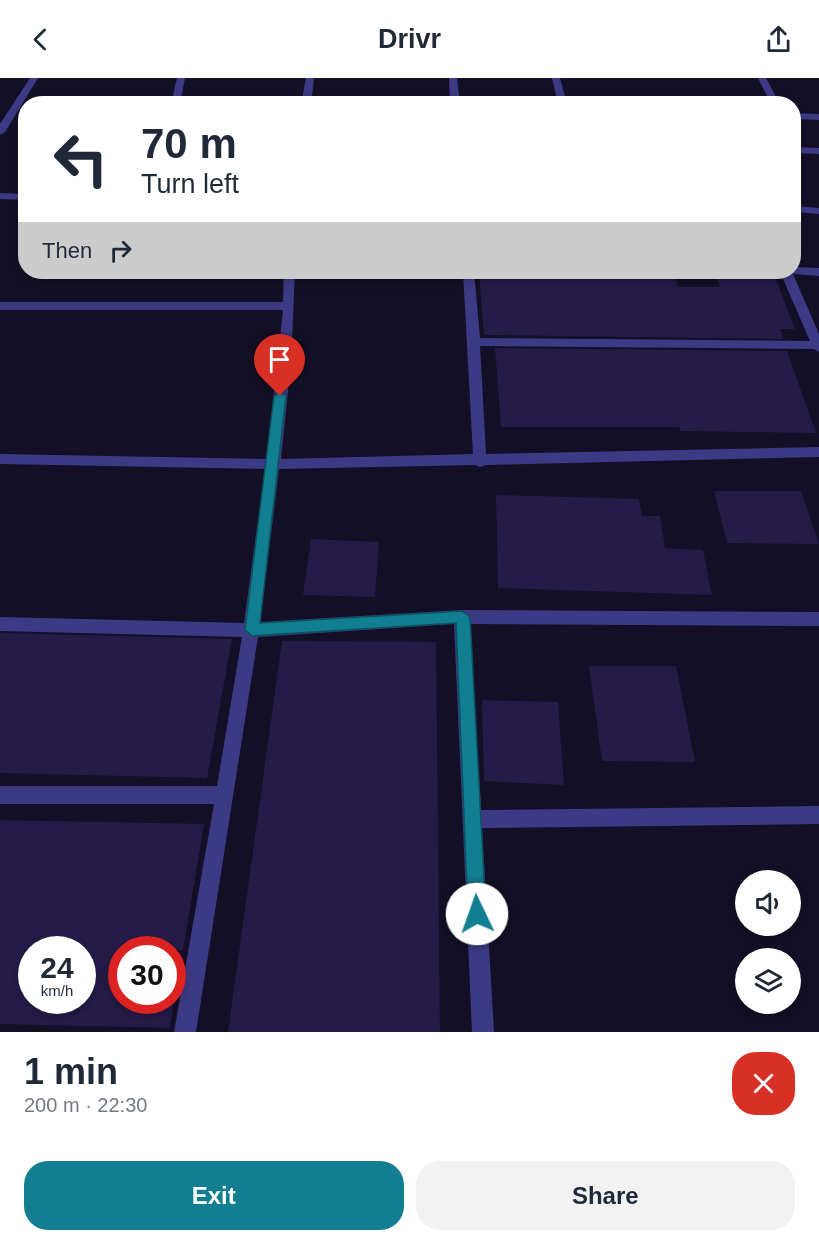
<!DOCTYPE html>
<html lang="en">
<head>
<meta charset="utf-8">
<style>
	:root { --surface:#fff; --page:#f2f2f3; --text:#1f2937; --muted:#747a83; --accent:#117e91 }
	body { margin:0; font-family:Arial,sans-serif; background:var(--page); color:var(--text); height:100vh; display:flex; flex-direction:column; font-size:22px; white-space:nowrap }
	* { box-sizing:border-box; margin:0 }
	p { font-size:20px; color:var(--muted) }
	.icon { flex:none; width:33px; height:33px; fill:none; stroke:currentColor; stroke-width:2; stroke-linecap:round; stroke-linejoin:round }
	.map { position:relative; height:954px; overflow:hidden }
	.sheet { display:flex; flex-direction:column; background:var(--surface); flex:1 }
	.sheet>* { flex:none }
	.hud { position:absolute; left:18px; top:18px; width:783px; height:183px; border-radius:24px; box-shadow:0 3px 9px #0003; background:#fff; color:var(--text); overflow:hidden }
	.controls { position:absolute; left:735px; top:792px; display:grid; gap:12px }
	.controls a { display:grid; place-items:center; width:66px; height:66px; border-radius:50%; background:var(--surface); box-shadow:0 3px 9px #0003; font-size:30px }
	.speed { position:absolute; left:18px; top:858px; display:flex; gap:12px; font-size:30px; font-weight:700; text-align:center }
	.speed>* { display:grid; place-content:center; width:78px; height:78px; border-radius:50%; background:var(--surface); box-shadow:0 3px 9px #0003; line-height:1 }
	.speed small { font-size:15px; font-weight:400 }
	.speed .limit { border:9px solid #d22; background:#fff; color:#111 }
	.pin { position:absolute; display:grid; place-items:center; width:51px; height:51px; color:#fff; margin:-62px -26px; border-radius:50% 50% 50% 0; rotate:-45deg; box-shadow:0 0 6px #0007 }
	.pin .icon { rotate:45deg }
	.me { position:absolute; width:66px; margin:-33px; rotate:357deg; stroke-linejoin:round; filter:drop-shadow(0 0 4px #0008) }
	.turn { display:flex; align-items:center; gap:21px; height:126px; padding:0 24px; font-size:27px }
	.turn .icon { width:78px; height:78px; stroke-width:2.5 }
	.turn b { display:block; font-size:42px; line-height:51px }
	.then { display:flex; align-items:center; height:57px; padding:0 24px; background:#0003; gap:12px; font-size:22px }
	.round { display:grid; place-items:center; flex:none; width:63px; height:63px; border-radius:24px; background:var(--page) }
	.head { display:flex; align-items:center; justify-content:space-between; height:102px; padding:0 24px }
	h1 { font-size:36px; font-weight:700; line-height:45px }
	.action { display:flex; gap:12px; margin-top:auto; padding:12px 24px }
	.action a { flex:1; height:69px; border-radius:24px; background:var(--accent); color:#fff; font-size:24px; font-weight:700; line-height:69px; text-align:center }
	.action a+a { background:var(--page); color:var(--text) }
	header { display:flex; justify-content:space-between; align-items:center; height:78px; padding:0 24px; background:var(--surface); font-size:27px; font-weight:700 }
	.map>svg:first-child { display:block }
</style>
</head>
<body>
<header><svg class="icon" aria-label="back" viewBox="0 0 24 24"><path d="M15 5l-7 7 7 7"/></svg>Drivr<svg class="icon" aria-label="share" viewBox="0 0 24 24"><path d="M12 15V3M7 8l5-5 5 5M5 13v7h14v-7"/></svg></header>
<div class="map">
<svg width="819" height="954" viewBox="0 0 819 954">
	<rect width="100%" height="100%" fill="#130f26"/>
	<g fill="#241b47" fill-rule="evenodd">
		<path d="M 479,194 L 673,194 L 678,209 L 720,209 L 715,194 L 773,194 L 795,251 L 780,251 L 783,261 L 484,257 Z"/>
		<path d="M 495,270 L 787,273 L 816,355 L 680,353 L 679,349 L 501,349 Z"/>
		<path d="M 714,413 L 801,413 L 819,466 L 727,465 Z"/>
		<path d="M 496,417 L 639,421 L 642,438 L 660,438 L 665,470 L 703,472 L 712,517 L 498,510 Z"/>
		<path d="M 311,461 L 379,464 L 375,519 L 303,517 Z"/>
		<path d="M 0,555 L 232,561 L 207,700 L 0,695 Z"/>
		<path d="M 282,563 L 436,564 L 440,954 L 228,954 Z"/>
		<path d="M 589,588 L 676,588 L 695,684 L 602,683 Z"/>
		<path d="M 482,622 L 558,624 L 564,707 L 484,703 Z"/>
		<path d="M 0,742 L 204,746 L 183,872 L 122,872 L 122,922 L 174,922 L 170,950 L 0,946 ZM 32,872 L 82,872 L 82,922 L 32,922 Z"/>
	</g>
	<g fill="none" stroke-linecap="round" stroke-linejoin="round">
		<g fill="#3d3a85" fill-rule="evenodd">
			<path d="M 30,0 L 38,0 L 5,54 L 0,57 L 0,46 Z"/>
			<path d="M 177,0 L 185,0 L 180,26 L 171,26 Z"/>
			<path d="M 306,0 L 314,0 L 311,26 L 301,26 Z"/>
			<path d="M 449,0 L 457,0 L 460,26 L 450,26 Z"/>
			<path d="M 552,0 L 560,0 L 567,26 L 558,26 Z"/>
			<path d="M 758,0 L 766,0 L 780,26 L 771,26 Z"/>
			<path d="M 794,35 L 819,36 L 819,42 L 794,41 Z"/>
			<path d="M 794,69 L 819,70 L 819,76 L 794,75 Z"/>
			<path d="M 0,115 L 26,116 L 26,122 L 0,121 Z"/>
			<path d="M 794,128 L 819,130 L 819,136 L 794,134 Z"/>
			<path d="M 794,189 L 819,190 L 819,198 L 793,196 L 819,256 L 819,274 L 814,271 L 480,268 L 486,376 L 819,369 L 819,379 L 486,387 L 480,389 L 475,387 L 279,391 L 260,544 L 462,532 L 819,534 L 819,548 L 470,546 L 481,732 L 819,728 L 819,746 L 482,750 L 494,954 L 472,954 L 454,546 L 258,559 L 196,954 L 174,954 L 214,726 L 0,726 L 0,708 L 217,708 L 242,559 L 0,553 L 0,539 L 244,545 L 265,391 L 0,386 L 0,376 L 267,381 L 283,232 L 0,232 L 0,224 L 283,224 L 284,194 L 295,194 L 291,284 L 281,381 L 473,376 L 463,194 L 474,194 L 480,260 L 810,263 L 780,194 L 794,194 Z"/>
		</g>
	</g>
	<path fill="#117e91" stroke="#0b525e" stroke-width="1.5" d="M 280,314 L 286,318 L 260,545 L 462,533 L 470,539 L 486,836 L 483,842 L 477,844 L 471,842 L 468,836 L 456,545 L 252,558 L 245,552 L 274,318 Z"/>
</svg>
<div class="controls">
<a><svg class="icon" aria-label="sound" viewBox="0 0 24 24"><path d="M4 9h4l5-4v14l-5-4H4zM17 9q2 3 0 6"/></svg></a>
<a><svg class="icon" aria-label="layers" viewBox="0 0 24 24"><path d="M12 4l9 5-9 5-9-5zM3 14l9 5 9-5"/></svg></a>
</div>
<div class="speed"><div>24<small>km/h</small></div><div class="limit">30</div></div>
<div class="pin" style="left:280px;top:318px;background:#d93025"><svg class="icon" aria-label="arrive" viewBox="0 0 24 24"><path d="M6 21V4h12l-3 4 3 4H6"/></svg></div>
<svg class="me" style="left:477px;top:836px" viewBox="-20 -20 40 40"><circle r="19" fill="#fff"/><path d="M0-13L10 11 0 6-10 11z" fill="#117e91"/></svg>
<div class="hud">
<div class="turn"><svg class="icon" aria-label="left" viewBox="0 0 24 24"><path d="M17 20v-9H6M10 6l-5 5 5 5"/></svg><div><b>70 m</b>Turn left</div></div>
<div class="then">Then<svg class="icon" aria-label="right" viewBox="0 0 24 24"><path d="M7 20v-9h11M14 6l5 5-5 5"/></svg></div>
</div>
</div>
<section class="sheet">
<div class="head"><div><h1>1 min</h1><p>200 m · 22:30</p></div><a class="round" style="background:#d93025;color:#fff"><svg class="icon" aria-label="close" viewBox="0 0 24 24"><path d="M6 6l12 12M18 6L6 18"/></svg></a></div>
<div class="action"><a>Exit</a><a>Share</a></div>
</section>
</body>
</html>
